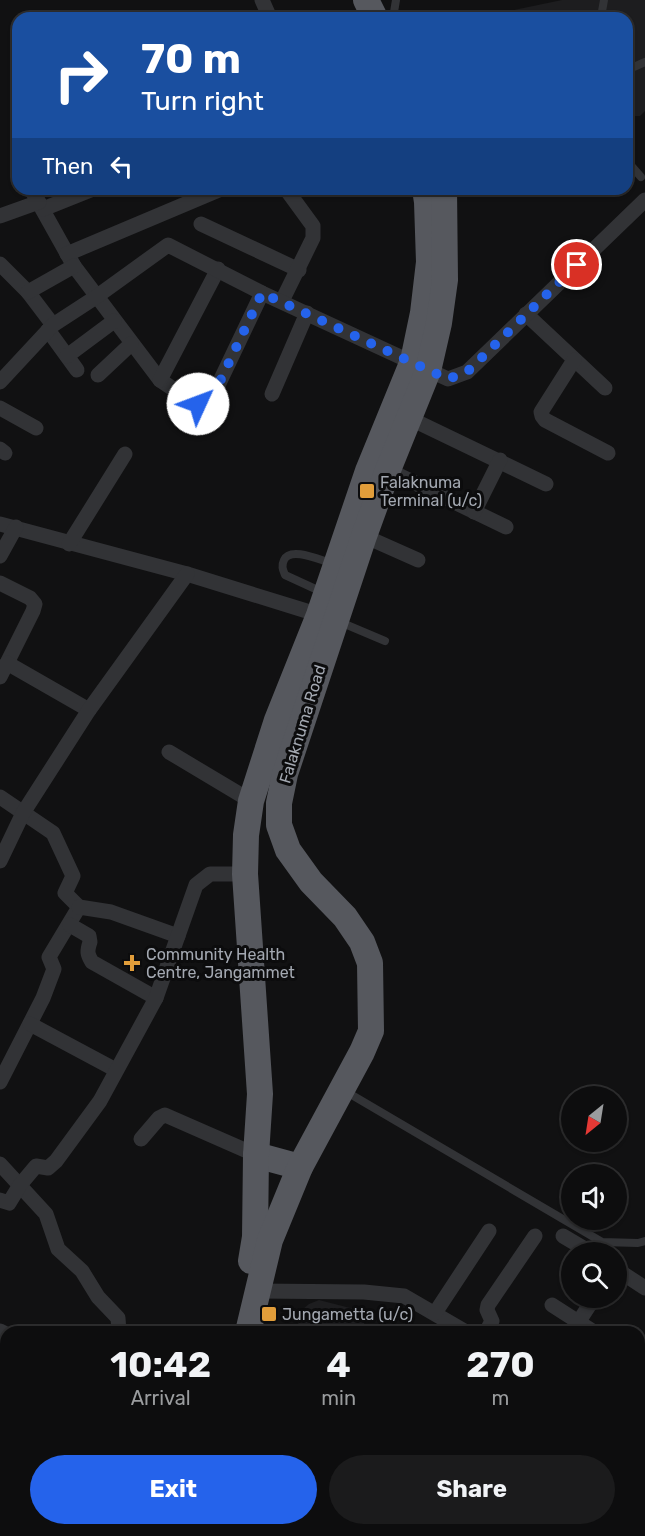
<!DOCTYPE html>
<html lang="en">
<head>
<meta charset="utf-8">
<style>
	:root { --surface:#0d0d0e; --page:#1b1b1c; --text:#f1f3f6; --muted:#9a9c9e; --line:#2d2d2e; --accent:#2563eb }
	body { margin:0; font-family:Rubik,sans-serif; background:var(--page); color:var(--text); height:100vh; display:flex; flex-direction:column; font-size:22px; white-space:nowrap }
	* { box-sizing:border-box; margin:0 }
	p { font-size:20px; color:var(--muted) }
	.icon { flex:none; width:33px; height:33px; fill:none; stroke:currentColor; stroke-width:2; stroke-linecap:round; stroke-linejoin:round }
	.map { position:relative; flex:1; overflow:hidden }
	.details { position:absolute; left:0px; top:1326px; width:645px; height:210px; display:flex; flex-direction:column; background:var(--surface); border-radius:18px 18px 0 0; box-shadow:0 2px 4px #0004,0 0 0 2px var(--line) }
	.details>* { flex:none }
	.top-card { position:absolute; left:12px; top:12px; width:621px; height:183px; border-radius:18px; box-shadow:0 2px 4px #0004,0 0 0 2px var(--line); background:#1a4fa0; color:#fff; overflow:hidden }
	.needle { width:39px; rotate:210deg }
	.tools { position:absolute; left:561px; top:1086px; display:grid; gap:12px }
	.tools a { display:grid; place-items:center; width:66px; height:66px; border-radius:50%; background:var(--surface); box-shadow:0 2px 4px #0004,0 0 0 2px var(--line); font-size:30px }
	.pin { position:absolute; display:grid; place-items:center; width:51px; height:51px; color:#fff; margin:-26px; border:3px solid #fff; border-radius:50%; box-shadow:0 2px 6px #0007 }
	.me { position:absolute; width:66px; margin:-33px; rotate:47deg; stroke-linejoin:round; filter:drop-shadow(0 0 4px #0008) }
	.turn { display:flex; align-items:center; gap:21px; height:126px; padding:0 30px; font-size:27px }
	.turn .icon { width:78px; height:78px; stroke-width:2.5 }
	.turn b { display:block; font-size:42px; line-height:51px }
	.then { display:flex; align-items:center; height:57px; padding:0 30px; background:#0003; gap:12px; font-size:22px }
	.eta { display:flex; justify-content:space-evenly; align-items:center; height:102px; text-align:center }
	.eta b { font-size:36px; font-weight:700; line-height:42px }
	.button { display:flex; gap:12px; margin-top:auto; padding:12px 30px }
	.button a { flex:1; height:69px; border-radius:36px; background:var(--accent); color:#fff; font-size:24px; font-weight:700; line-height:69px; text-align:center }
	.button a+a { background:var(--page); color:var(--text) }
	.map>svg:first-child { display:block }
</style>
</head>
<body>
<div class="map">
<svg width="645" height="1536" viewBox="0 0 645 1536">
	<rect width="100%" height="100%" fill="#111112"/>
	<g fill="#1d1d1f">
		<path d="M 562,0 L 645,0 L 645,111 L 640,116 L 627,116 L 627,18 L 475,18 Z"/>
		<path d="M 319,1300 L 354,1309 L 363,1318 L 366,1332 L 299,1332 L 298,1319 L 302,1310 L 309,1304 Z"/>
	</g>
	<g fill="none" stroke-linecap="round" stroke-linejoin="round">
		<g stroke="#323336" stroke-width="8">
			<path d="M 393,18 L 396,0"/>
			<path d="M 593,18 L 601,17 L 604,0"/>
			<path d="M 627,70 L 645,62"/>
			<path d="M 627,161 L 641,177"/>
			<path d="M 322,592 L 285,575 C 283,570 281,566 284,560 C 290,546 320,560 331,563"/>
			<path d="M 340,622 L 385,641"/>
			<path d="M 345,1091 L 602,1242 L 638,1243 L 645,1241"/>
			<path d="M 333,1530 L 342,1536"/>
			<path d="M 485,1536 L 489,1530"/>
		</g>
		<g stroke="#323336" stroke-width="15">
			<path d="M 262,0 L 270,18"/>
			<path d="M 327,18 L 334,18"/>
			<path d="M 31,189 L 74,266 L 160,380 L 191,401 L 198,404 L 206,402 L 212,398 L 262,293"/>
			<path d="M 43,209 L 93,189"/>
			<path d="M 0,216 L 39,202"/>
			<path d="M 201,224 L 299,270"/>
			<path d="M 67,254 L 221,189"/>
			<path d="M 0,264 L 28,292 L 53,325"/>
			<path d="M 28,292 L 74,266"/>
			<path d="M 282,301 L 313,238 L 313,226 L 286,189"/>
			<path d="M 526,314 L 605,388"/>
			<path d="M 48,330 L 77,370"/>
			<path d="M 67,356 L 114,321"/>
			<path d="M 574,360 L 541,412 L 542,416 L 545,420 L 608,453"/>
			<path d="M 98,375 L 131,344"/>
			<path d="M 160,380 L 218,269"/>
			<path d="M 0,382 L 53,325 L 96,297 L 168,245 L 262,293 L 448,379 L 467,372 L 645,200"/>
			<path d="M 272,394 L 307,313"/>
			<path d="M 0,408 L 36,428"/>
			<path d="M 409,418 L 546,484"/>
			<path d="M 0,449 L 5,453"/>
			<path d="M 388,470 L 506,527"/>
			<path d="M 474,512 L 500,460"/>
			<path d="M 0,524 L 187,574 L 326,617"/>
			<path d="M 364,536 L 418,560"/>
			<path d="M 69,544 L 125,454"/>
			<path d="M 0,556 L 16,527"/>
			<path d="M 0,583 L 30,598 L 35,604 L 33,611 L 7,663"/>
			<path d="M 0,677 L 7,663 L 89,710"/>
			<path d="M 169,752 L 251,801"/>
			<path d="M 0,797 L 53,833 L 73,876 L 65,893 L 79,907 L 49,957 L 54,969 L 43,998 L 0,1082"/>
			<path d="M 0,861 L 23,813 L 89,710 L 187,574"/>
			<path d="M 79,907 L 111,912 L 178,936"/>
			<path d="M 70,925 L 89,936 L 90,942 C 87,951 87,954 92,962 L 156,998"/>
			<path d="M 30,1024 L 116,1070"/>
			<path d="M 141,1139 L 159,1118 L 165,1115 L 256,1155"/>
			<path d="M 0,1164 L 46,1214 L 58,1249 L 82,1271 L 98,1297 L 118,1318 L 119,1332"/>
			<path d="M 0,1200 L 9,1203 L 20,1185 L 36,1166 L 48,1168 L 56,1161 L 100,1101 L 156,998 L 196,885 L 210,874 L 245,874"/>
			<path d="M 563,1236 L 590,1252"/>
			<path d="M 616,1269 L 645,1288"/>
			<path d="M 258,1291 L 364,1292 L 404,1296 L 466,1332"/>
			<path d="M 552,1305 L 594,1332"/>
			<path d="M 435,1313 L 489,1231"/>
			<path d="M 0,1331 L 6,1334"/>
			<path d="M 486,1332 L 492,1321 L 487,1310 L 488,1305 L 535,1236"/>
			<path d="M 572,1332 L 594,1298"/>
			<path d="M 639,1361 L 645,1365"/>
			<path d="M 0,1423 L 6,1411"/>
			<path d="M 639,1450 L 645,1454"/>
			<path d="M 632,1530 L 641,1536"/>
			<path d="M 38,1534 L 40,1530"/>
			<path d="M 531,1536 L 536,1530"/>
			<path d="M 599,1536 L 603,1530"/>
		</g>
		<g stroke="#323336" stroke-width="18">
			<path d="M 0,1506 L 6,1509"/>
			<path d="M 50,1530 L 62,1536"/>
		</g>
		<g stroke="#56585e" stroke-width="26">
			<path d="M 366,0 L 375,18"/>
			<path d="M 256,1155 L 300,1167"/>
			<path d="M 251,1261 L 255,1237 L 256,1155 L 260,1094 L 245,874 L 246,835 L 251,801 L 277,720 L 319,615 L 368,471 L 413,361 L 423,313 L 429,262 L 427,202 L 425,189"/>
			<path d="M 248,1332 L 270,1240 L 300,1167 L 362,1052 L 371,1031 L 370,963 L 362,942 L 345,917 L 311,882 L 288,850 L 279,825 L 279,803 L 285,774 L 364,536 L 388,470 L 428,371 L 439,323 L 445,280 L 444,189"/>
			<path d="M 194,1536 L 196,1530"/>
		</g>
	</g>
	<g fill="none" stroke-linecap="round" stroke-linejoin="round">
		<path stroke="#2563eb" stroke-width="10" stroke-dasharray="0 18" d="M 198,404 L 206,402 L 212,398 L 262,293 L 448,379 L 467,372 L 577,265"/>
	</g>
	<g fill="#e19d3a" stroke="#0c0c0d" stroke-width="2">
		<rect x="359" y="483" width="16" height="16" rx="3"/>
		<path d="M129 954h6v6h6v6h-6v6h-6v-6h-6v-6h6z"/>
		<rect x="261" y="1306" width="16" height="16" rx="3"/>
	</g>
	<g text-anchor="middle" stroke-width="6" stroke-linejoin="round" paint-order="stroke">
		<g font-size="16" fill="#a3a8b1" stroke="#0c0c0d" text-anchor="start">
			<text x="380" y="488">Falaknuma<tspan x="380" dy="18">Terminal (u/c)</tspan></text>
			<text x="146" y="960">Community Health<tspan x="146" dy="18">Centre, Jangammet</tspan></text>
			<text x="282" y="1320">Jungametta (u/c)</text>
		</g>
		<g font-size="16" fill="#a3a8b1" stroke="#0c0c0d">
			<text transform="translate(302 724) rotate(-73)" y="6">Falaknuma Road</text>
		</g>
	</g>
</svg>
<div class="tools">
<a><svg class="needle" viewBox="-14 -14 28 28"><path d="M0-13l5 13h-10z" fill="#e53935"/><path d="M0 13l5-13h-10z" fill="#9a9c9e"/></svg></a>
<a><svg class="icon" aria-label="sound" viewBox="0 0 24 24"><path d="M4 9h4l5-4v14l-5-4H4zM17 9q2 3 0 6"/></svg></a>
<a><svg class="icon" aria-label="search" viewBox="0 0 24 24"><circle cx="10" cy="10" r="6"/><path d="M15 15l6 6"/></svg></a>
</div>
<div class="pin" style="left:577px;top:265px;background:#d93025"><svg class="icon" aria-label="arrive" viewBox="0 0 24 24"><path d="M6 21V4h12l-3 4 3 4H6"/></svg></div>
<svg class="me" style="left:198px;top:404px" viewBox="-20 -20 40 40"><circle r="19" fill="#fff"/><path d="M0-13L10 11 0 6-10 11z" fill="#2563eb"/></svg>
<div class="top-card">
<div class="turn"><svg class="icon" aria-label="right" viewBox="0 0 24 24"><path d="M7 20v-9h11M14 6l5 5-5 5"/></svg><div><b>70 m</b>Turn right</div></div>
<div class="then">Then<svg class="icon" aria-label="left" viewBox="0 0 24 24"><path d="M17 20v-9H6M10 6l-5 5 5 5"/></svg></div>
</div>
<section class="details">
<div class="eta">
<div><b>10:42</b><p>Arrival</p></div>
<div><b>4</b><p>min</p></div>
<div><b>270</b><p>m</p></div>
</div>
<div class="button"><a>Exit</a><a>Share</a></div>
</section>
</div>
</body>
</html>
